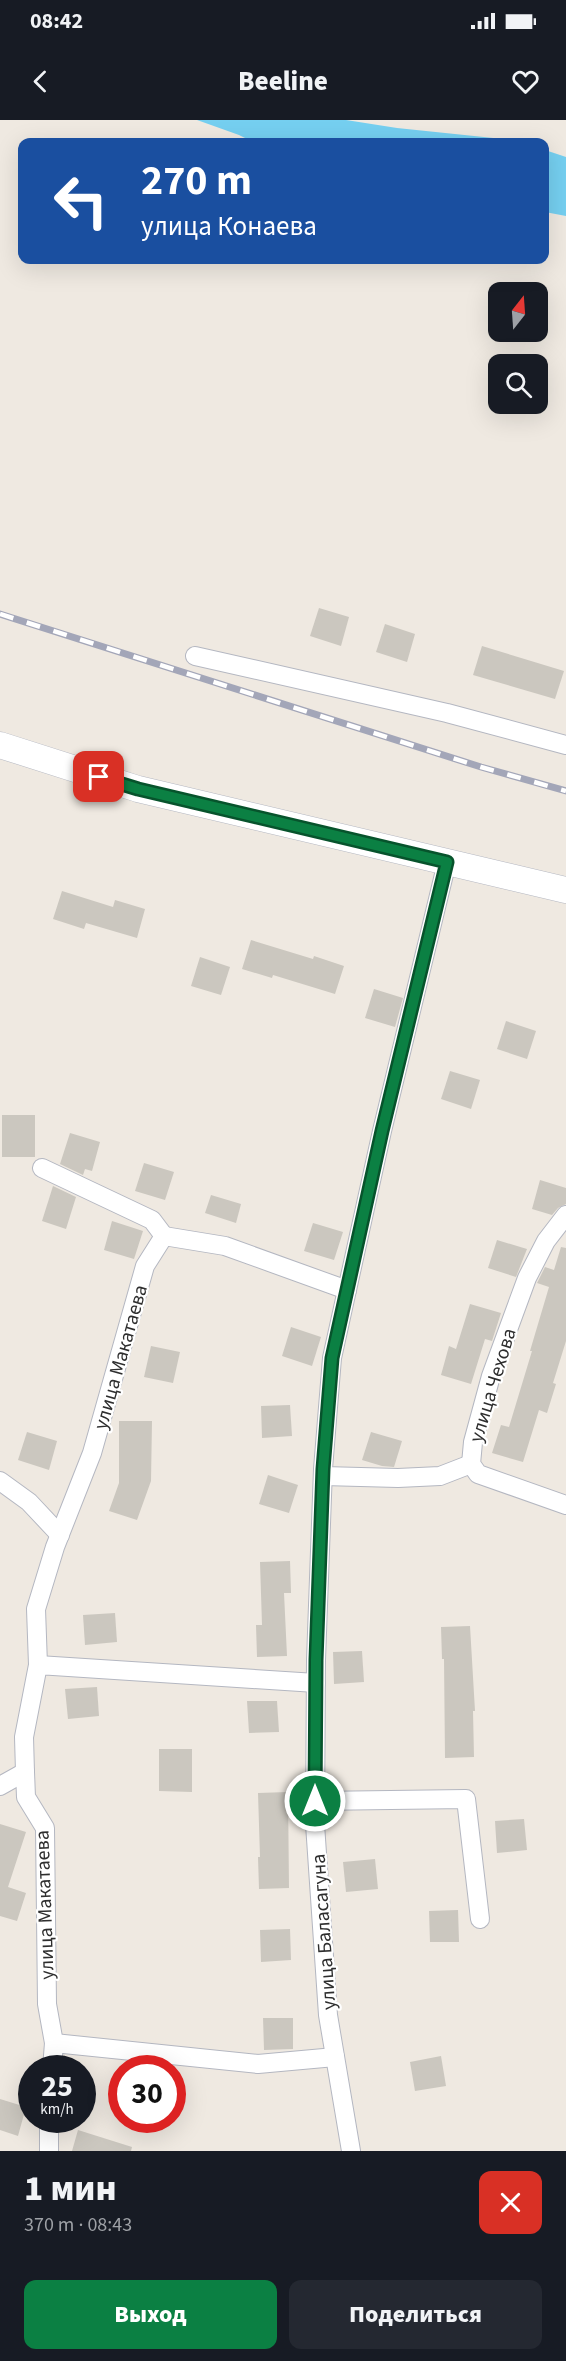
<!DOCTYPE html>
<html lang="ru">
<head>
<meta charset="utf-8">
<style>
	:root { --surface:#171b24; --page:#242831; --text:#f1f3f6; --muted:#9ea1a6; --accent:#0b8043 }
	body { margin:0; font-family:"Source Sans 3",sans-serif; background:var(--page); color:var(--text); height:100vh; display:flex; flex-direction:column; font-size:22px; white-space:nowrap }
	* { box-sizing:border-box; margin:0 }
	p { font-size:20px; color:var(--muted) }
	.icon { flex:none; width:33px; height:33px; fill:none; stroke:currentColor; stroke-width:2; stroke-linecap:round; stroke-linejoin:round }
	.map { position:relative; height:2031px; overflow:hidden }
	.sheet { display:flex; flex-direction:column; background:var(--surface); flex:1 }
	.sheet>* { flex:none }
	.top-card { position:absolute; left:18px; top:18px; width:531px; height:126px; border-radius:12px; box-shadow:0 6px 24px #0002; background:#1a4fa0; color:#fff; overflow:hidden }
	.needle { width:39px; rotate:17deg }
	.tools { position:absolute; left:488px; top:162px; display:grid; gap:12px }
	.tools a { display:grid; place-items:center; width:60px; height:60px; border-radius:12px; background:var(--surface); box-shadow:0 6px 24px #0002; font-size:30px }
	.speed { position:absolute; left:18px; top:1935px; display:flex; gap:12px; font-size:30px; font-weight:700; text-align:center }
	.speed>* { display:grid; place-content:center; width:78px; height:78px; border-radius:50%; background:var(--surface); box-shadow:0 6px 24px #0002; line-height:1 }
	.speed small { font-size:15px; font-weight:400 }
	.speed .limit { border:9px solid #d22; background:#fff; color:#111 }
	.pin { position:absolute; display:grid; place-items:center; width:51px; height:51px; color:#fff; margin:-26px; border-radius:12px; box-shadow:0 3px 9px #0006 }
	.me { position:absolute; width:66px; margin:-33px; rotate:0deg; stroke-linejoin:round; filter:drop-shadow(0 0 4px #0008) }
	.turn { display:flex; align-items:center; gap:21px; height:126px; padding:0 24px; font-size:27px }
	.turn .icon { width:78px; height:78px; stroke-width:2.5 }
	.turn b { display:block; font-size:42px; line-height:51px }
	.round { display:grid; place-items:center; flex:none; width:63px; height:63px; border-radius:12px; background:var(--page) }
	.summary { display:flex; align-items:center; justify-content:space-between; height:102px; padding:0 24px }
	h1 { font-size:36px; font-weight:800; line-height:45px }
	.cta { display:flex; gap:12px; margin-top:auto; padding:12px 24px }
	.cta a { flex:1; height:69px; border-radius:12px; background:var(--accent); color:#fff; font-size:24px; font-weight:800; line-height:69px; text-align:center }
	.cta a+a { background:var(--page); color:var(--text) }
	.status { display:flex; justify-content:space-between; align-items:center; height:42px; padding:0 30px; background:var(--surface); direction:ltr }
	.status svg { height:16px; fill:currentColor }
	header { display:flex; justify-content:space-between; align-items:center; height:78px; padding:0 24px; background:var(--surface); font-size:27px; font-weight:800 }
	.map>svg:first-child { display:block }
</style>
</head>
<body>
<div class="status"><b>08:42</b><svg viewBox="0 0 49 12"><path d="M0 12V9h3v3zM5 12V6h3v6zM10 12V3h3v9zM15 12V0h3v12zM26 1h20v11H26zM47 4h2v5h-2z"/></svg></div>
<header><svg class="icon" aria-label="back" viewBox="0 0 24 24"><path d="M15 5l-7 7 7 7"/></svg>Beeline<svg class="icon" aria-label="heart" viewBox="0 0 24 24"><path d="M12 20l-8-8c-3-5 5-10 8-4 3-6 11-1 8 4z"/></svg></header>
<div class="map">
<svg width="566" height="2031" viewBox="0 0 566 2031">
	<rect width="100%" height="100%" fill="#efe9e1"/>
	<g fill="#75cff0">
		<path d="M 197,0 L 346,0 L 397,8 L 503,19 L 517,22 L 253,22 L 239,15 Z"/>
		<path d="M 545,30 L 566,37 L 566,96 L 545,92 Z"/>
	</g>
	<g fill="#cbc7bf">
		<path d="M 319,488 L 349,497 L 341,526 L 310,516 Z"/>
		<path d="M 385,504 L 415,514 L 407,542 L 376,532 Z"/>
		<path d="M 482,526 L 564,551 L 555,579 L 473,555 Z"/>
		<path d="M 62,771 L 113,787 L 115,780 L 145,789 L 137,818 L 86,803 L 84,809 L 53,799 Z"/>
		<path d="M 251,820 L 313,839 L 314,836 L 344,846 L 335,874 L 273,855 L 272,858 L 242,849 Z"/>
		<path d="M 200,837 L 230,847 L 221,875 L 191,866 Z"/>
		<path d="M 374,869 L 403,878 L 395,907 L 365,898 Z"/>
		<path d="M 506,901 L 536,911 L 527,939 L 497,929 Z"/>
		<path d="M 450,951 L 480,960 L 471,989 L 441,979 Z"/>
		<rect x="2" y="995" width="33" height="42"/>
		<path d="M 70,1013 L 100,1022 L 92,1051 L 85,1049 L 83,1055 L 60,1044 Z"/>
		<path d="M 144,1043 L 174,1052 L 165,1080 L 135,1071 Z"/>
		<path d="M 540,1060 L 566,1068 L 566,1084 L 558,1088 L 552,1095 L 532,1089 Z"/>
		<path d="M 53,1066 L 76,1077 L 66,1109 L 42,1101 Z"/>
		<path d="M 211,1075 L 241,1084 L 236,1103 L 205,1093 Z"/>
		<path d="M 112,1101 L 143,1111 L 134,1139 L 104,1130 Z"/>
		<path d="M 313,1103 L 343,1112 L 334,1140 L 304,1131 Z"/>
		<path d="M 497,1120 L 527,1129 L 516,1157 L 488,1148 Z"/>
		<path d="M 561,1127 L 566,1128 L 566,1221 L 553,1263 L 556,1264 L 547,1293 L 539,1290 L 523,1342 L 492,1333 L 501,1305 L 509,1307 L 532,1231 L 530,1231 L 549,1167 L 537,1163 L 545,1147 L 554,1150 Z"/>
		<path d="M 470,1184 L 501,1193 L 492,1221 L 485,1219 L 471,1264 L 441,1255 L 449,1226 L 456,1229 Z"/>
		<path d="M 291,1207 L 321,1217 L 312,1246 L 282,1236 Z"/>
		<path d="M 151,1226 L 180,1232 L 173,1263 L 144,1257 Z"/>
		<path d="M 290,1285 L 292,1316 L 262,1318 L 261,1286 Z"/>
		<path d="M 119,1301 L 152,1301 L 151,1361 L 137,1400 L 109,1391 L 119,1363 Z"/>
		<path d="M 27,1312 L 57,1321 L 49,1350 L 18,1340 Z"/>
		<path d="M 371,1312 L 402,1321 L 394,1347 L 382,1346 L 362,1340 Z"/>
		<path d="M 268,1355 L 298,1365 L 289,1393 L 259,1384 Z"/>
		<path d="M 290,1441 L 291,1473 L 284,1473 L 287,1536 L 257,1537 L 256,1505 L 262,1505 L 260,1442 Z"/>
		<path d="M 115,1493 L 117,1522 L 85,1525 L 83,1495 Z"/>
		<path d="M 470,1506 L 475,1591 L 473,1591 L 474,1637 L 445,1638 L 444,1539 L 442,1539 L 441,1507 Z"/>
		<path d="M 362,1531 L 364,1562 L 334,1564 L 333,1532 Z"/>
		<path d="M 97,1567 L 99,1596 L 68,1599 L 65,1569 Z"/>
		<path d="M 247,1581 L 277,1581 L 279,1612 L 249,1613 Z"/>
		<path d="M 159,1629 L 192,1629 L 192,1672 L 159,1671 Z"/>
		<path d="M 288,1672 L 289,1768 L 259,1769 L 258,1737 L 260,1737 L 258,1673 Z"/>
		<path d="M 524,1699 L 527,1730 L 497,1733 L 495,1701 Z"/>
		<path d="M 0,1704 L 26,1712 L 8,1767 L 26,1773 L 17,1801 L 0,1796 Z"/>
		<path d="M 375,1739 L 378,1769 L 346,1772 L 343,1742 Z"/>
		<path d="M 458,1790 L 459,1822 L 430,1822 L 429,1791 Z"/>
		<path d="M 290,1809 L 291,1840 L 261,1842 L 260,1810 Z"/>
		<path d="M 263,1898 L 293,1898 L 293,1929 L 264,1930 Z"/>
		<path d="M 441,1936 L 446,1966 L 415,1971 L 410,1942 Z"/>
		<path d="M 0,1979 L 26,1987 L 18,2016 L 0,2010 Z"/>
		<path d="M 78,2010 L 132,2027 L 131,2031 L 72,2031 Z"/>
	</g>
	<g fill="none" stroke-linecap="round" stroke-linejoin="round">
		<g stroke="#b4b7c1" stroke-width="20">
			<g id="street">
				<path d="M 195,536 L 447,593 L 566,625"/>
				<path d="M 42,1048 L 152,1100 L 164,1116"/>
				<path d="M 566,1095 L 546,1121 L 527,1158 L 491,1256 L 473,1322 L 471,1344 L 478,1354 L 566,1385"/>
				<path d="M 323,1356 L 398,1358 L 440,1356 L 471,1344"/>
				<path d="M 0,1361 L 29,1382 L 60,1415"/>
				<path d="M 38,1545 L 36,1489 L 55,1427 L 92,1333 L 145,1146 L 164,1116 L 225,1126 L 347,1170"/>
				<path d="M 0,1666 L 25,1652"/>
				<path d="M 315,1681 L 466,1679 L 480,1799"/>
				<path d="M 54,1923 L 47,1884 L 45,1708 L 26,1677 L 25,1652 L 24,1617 L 38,1545 L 316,1563"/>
				<path d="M 52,1948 L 54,1923 L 258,1944 L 335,1937"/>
				<path d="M 49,2031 L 49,2000"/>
				<path d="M 351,2031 L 328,1895 L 315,1704 L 316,1540 L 323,1349 L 332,1238 L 382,1011 L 447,742"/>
			</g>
		</g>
		<g stroke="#b4b7c1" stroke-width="27">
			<path id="secondary" d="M 0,625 L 138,669 L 566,770"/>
		</g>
		<use href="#street" stroke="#fff" stroke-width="18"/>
		<use href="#secondary" stroke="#fff" stroke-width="26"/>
		<g stroke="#a3a6b8" stroke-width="7">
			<path id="rail" d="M 0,494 L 481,647 L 566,671"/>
		</g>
		<use href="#rail" stroke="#fff" stroke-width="4.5" stroke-dasharray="14" stroke-linecap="butt"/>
	</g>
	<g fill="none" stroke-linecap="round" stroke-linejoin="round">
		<g stroke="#07532c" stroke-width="15">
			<path id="route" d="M 99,657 L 138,669 L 447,742 L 382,1011 L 332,1238 L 323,1349 L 316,1540 L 315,1681"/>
		</g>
		<use href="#route" stroke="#0b8043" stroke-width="10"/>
	</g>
	<g text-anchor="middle" stroke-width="4.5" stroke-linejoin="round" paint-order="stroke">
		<g font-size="20" fill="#2e2e2e" stroke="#fff">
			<text transform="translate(120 1237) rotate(-74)" y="7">улица Макатаева</text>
			<text transform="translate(492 1265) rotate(-73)" y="7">улица Чехова</text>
			<text transform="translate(44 1785) rotate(-92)" y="7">улица Макатаева</text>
			<text transform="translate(323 1812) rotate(-94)" y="7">улица Баласагуна</text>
		</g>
	</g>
</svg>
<div class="tools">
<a><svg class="needle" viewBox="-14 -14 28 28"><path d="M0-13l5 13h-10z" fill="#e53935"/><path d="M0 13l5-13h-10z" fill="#9ea1a6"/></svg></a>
<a><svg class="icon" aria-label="search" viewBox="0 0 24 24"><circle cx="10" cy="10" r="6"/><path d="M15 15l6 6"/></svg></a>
</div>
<div class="speed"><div>25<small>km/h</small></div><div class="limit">30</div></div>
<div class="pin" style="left:99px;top:657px;background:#d93025"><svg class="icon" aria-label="arrive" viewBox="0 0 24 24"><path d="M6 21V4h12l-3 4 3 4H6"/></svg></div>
<svg class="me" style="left:315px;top:1681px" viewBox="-20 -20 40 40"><circle r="17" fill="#0b8043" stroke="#fff" stroke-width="3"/><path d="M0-11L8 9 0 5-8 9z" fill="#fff"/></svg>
<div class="top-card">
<div class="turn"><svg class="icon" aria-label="left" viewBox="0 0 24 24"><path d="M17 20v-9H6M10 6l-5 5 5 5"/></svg><div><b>270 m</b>улица Конаева</div></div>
</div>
</div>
<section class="sheet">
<div class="summary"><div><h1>1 мин</h1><p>370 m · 08:43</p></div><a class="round" style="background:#d93025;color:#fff"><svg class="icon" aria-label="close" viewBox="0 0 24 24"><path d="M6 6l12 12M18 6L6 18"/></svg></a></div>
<div class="cta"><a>Выход</a><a>Поделиться</a></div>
</section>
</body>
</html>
